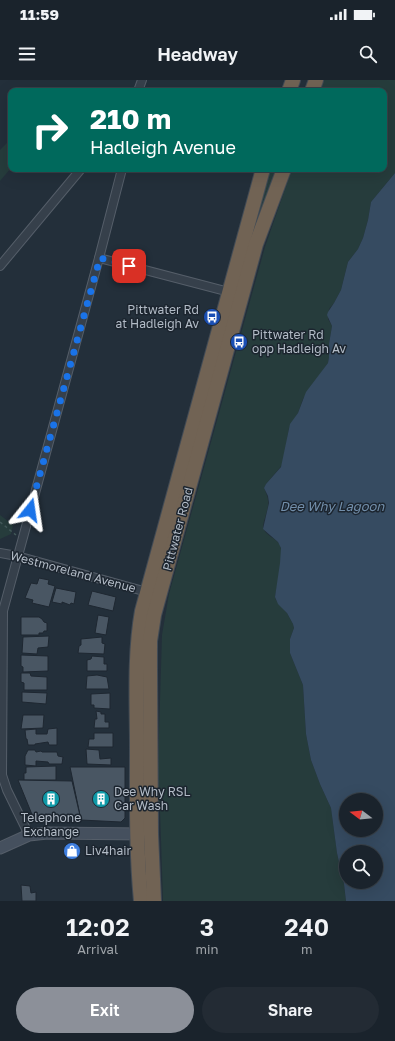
<!DOCTYPE html>
<html lang="en">
<head>
<meta charset="utf-8">
<style>
	:root { --surface:#1a232c; --page:#232b34; --text:#f1f3f6; --muted:#9fa4a9; --line:#384048; --accent:#8c9099 }
	body { margin:0; font-family:"Golos Text",sans-serif; background:var(--page); color:var(--text); height:100vh; display:flex; flex-direction:column; font-size:15px; white-space:nowrap }
	* { box-sizing:border-box; margin:0 }
	p { font-size:13px; color:var(--muted) }
	.icon { flex:none; width:22px; height:22px; fill:none; stroke:currentColor; stroke-width:2; stroke-linecap:round; stroke-linejoin:round }
	.map { position:relative; height:821px; overflow:hidden }
	.side { display:flex; flex-direction:column; background:var(--surface); flex:1 }
	.side>* { flex:none }
	.hud { position:absolute; left:8px; top:8px; width:379px; height:84px; border-radius:8px; box-shadow:0 4px 16px #0002,0 0 0 1px var(--line); background:#00695c; color:#fff; overflow:hidden }
	.needle { width:26px; rotate:286deg }
	.fabs { position:absolute; left:339px; top:713px; display:grid; gap:8px }
	.fabs a { display:grid; place-items:center; width:44px; height:44px; border-radius:50%; background:var(--surface); box-shadow:0 4px 16px #0002,0 0 0 1px var(--line); font-size:20px }
	.pin { position:absolute; display:grid; place-items:center; width:34px; height:34px; color:#fff; margin:-17px; border-radius:8px; box-shadow:0 2px 6px #0006 }
	.me { position:absolute; width:44px; margin:-22px; rotate:15deg; stroke-linejoin:round; filter:drop-shadow(0 0 3px #0008) }
	.turn { display:flex; align-items:center; gap:14px; height:84px; padding:0 16px; font-size:18px }
	.turn .icon { width:52px; height:52px; stroke-width:2.5 }
	.turn b { display:block; font-size:28px; line-height:34px }
	.eta { display:flex; justify-content:space-evenly; align-items:center; height:68px; text-align:center }
	.eta b { font-size:24px; font-weight:600; line-height:28px }
	.action { display:flex; gap:8px; margin-top:auto; padding:8px 16px }
	.action a { flex:1; height:46px; border-radius:24px; background:var(--accent); color:#fff; font-size:16px; font-weight:600; line-height:46px; text-align:center }
	.action a+a { background:var(--page); color:var(--text) }
	.status { display:flex; justify-content:space-between; align-items:center; height:28px; padding:0 20px; background:var(--surface); direction:ltr }
	.status svg { height:11px; fill:currentColor }
	header { display:flex; justify-content:space-between; align-items:center; height:52px; padding:0 16px; background:var(--surface); font-size:18px; font-weight:600 }
	.map>svg:first-child { display:block }
</style>
</head>
<body>
<div class="status"><b>11:59</b><svg viewBox="0 0 49 12"><path d="M0 12V9h3v3zM5 12V6h3v6zM10 12V3h3v9zM15 12V0h3v12zM26 1h20v11H26zM47 4h2v5h-2z"/></svg></div>
<header><svg class="icon" aria-label="menu" viewBox="0 0 24 24"><path d="M4 6h16M4 12h16M4 18h16"/></svg>Headway<svg class="icon" aria-label="search" viewBox="0 0 24 24"><circle cx="10" cy="10" r="6"/><path d="M15 15l6 6"/></svg></header>
<div class="map">
<svg width="395" height="821" viewBox="0 0 395 821">
	<rect width="100%" height="100%" fill="#232f3a"/>
	<g fill="#263c3c">
		<path d="M 324,0 L 395,0 L 395,93 L 371,122 L 368,140 L 363,158 L 358,169 L 348,182 L 341,210 L 334,223 L 329,229 L 328,239 L 332,246 L 329,264 L 329,277 L 328,283 L 303,319 L 298,333 L 289,348 L 283,384 L 266,404 L 264,408 C 270,422 269,423 265,438 C 264,440 263,444 263,447 C 264,455 276,458 280,465 C 284,474 277,507 275,517 L 276,520 L 287,533 L 293,544 L 294,548 L 290,559 L 290,573 L 303,605 L 306,654 L 311,680 L 320,704 L 331,728 L 337,773 L 344,804 L 346,821 L 163,821 L 160,730 L 157,721 L 162,555 L 169,514 L 265,167 L 292,89 L 384,89 L 384,11 L 320,11 Z"/>
		<path d="M 11,59 L 11,88 L 0,101 L 0,70 Z"/>
		<path d="M 269,89 L 277,89 L 244,180 Z"/>
		<path d="M 0,435 L 13,445 L 11,454 L 0,459 Z"/>
	</g>
	<path fill="#364b61" fill-rule="evenodd" d="M 395,93 L 395,821 L 346,821 L 344,804 L 337,773 L 331,728 L 320,704 L 311,680 L 306,654 L 303,605 L 290,573 L 290,559 L 294,548 L 293,544 L 287,533 L 278,524 L 275,517 L 280,483 L 281,468 L 278,462 L 263,449 L 269,423 L 268,416 L 264,408 L 266,404 L 281,387 L 290,344 L 298,333 L 306,312 L 328,283 L 329,277 L 329,264 L 332,246 L 327,235 L 328,232 L 334,223 L 341,210 L 348,182 L 358,169 L 363,158 L 368,140 L 371,122 ZM 346,720 L 376,720 L 376,750 L 346,750 ZM 346,772 L 376,772 L 376,802 L 346,802 Z"/>
	<g fill="#495663" stroke="#1e2731">
		<path d="M 39,498 L 49,500 L 48,504 L 55,506 L 49,527 L 32,523 L 33,520 L 25,518 L 31,503 L 37,504 Z"/>
		<path d="M 56,508 L 76,512 L 74,524 L 71,523 L 70,525 L 62,522 L 62,524 L 52,522 Z"/>
		<path d="M 92,511 L 116,517 L 113,531 L 88,525 Z"/>
		<path d="M 98,535 L 109,537 L 106,555 L 95,553 Z"/>
		<path d="M 21,537 L 39,537 L 42,539 L 44,542 L 47,543 L 47,551 L 44,551 L 43,553 L 39,553 L 39,555 L 21,555 Z"/>
		<path d="M 49,556 L 48,567 L 38,568 L 37,574 L 22,573 L 23,557 Z"/>
		<path d="M 102,557 L 102,563 L 105,564 L 104,574 L 78,573 L 79,566 L 81,565 L 81,559 Z"/>
		<path d="M 21,575 L 48,576 L 48,591 L 23,592 L 23,587 L 21,586 Z"/>
		<path d="M 92,576 L 104,577 L 104,584 L 107,584 L 107,591 L 87,591 L 87,580 L 91,579 Z"/>
		<path d="M 21,593 L 30,593 L 31,596 L 47,597 L 47,610 L 24,610 L 24,603 L 21,602 Z"/>
		<path d="M 97,595 L 107,597 L 109,609 L 86,609 L 87,596 Z"/>
		<path d="M 22,612 L 47,613 L 46,624 L 22,622 Z"/>
		<path d="M 110,613 L 110,629 L 94,628 L 94,625 L 91,625 L 91,614 Z"/>
		<path d="M 96,631 L 101,632 L 101,634 L 105,634 L 105,642 L 109,642 L 109,648 L 94,648 L 95,639 L 97,639 Z"/>
		<path d="M 23,635 L 44,635 L 43,648 L 21,649 Z"/>
		<path d="M 57,648 L 57,665 L 49,665 L 48,662 L 35,664 L 35,665 L 28,665 L 27,659 L 26,659 L 25,650 L 36,649 L 36,654 L 47,654 L 48,649 Z"/>
		<path d="M 94,653 L 113,653 L 113,667 L 88,667 L 89,659 L 94,659 Z"/>
		<path d="M 86,669 L 99,670 L 100,679 L 111,678 L 111,685 L 87,684 Z"/>
		<path d="M 28,670 L 35,670 L 36,672 L 41,671 L 42,672 L 57,672 L 58,676 L 63,677 L 62,684 L 49,684 L 48,682 L 36,681 L 36,686 L 25,685 L 25,676 Z"/>
		<path d="M 56,686 L 56,700 L 24,700 L 24,693 L 26,693 L 26,687 Z"/>
		<path d="M 70,687 L 125,687 L 125,738 L 121,742 L 81,740 Z"/>
		<path d="M 18,700 L 72,701 L 81,740 L 38,740 L 33,737 Z"/>
		<path d="M 21,805 L 30,806 L 31,813 L 36,812 L 36,821 L 22,821 Z"/>
	</g>
	<g fill="none" stroke-linecap="round" stroke-linejoin="round">
		<g stroke="#555e69" stroke-width="10">
			<g id="street">
				<path d="M 138,11 L 142,0"/>
				<path d="M 99,178 L 233,213"/>
				<path d="M 0,186 L 81,89"/>
				<path d="M 0,473 L 17,476 L 147,512"/>
				<path d="M 29,755 L 7,710 L 2,695 L 3,531 L 99,178 L 122,89"/>
			</g>
		</g>
		<g stroke="#555e69" stroke-width="13">
			<path id="secondary" d="M 0,768 L 29,755 L 47,753 L 145,754"/>
		</g>
		<g stroke="#424b55" stroke-width="16">
			<g id="highway">
				<path d="M 289,11 L 293,0"/>
				<path d="M 312,11 L 316,0"/>
				<path d="M 141,821 C 136,770 137,719 137,668 C 137,623 134,576 142,531 L 263,89"/>
				<path d="M 154,821 L 151,754 L 150,588 L 150,561 L 154,535 L 256,164 L 284,89"/>
			</g>
		</g>
		<path stroke="#425859" stroke-width="1.5" stroke-dasharray="3 3" stroke-linecap="butt" d="M 0,442 L 16,455"/>
		<use href="#street" stroke="#36404b" stroke-width="8"/>
		<use href="#secondary" stroke="#45505e" stroke-width="11"/>
		<use href="#highway" stroke="#716354" stroke-width="14"/>
	</g>
	<g fill="none" stroke-linecap="round" stroke-linejoin="round">
		<path stroke="#1a73e8" stroke-width="7" stroke-dasharray="0 12.6" d="M 30,430 L 100,178 L 129,186"/>
	</g>
	<defs>
		<g id="bus-disc" transform="scale(0.9)"><circle r="9.5" fill="#1a4fb4" stroke="#1c252f"/><path d="M-5-6H5V4H4V6H2V4H-2V6H-4V4H-5ZM-3.5-4V0h7V-4ZM-3.5 1.2v1.5H-2V1.2ZM2 1.2v1.5H3.5V1.2Z" fill="#fff"/></g>
		<g id="building-disc" transform="scale(0.9)"><circle r="9.5" fill="#0f9aa8" stroke="#1c252f"/><path d="M-4-6H4V6H1V3H-1V6H-4ZM-2.5-4.3h1.7v1.8h-1.7ZM.8-4.3h1.7v1.8H.8ZM-2.5-1h1.7V.8h-1.7ZM.8-1h1.7V.8H.8Z" fill="#fff"/></g>
		<g id="shop-disc" transform="scale(0.9)"><circle r="9.5" fill="#3f7fe0" stroke="#1c252f"/><path d="M-5-2.5h2.3a2.7 3.5 0 0 1 5.4 0H5L5.5 6h-11ZM-1.5-2.5h3a1.5 2.3 0 0 0-3 0Z" fill="#fff"/></g>
	</defs>
	<g fill-rule="evenodd">
		<use href="#bus-disc" x="212" y="237"/>
		<use href="#bus-disc" x="239" y="262"/>
		<use href="#building-disc" x="51" y="719"/>
		<use href="#building-disc" x="101" y="719"/>
		<use href="#shop-disc" x="72" y="771"/>
	</g>
	<g text-anchor="middle" stroke-width="3" stroke-linejoin="round" paint-order="stroke">
		<g font-size="12" fill="#b2bbc6" stroke="#1c252f" text-anchor="start">
			<text x="199" y="234" text-anchor="end">Pittwater Rd<tspan x="199" dy="14">at Hadleigh Av</tspan></text>
			<text x="252" y="259">Pittwater Rd<tspan x="252" dy="14">opp Hadleigh Av</tspan></text>
			<text x="114" y="716">Dee Why RSL<tspan x="114" dy="14">Car Wash</tspan></text>
			<text x="51" y="742" text-anchor="middle">Telephone<tspan x="51" dy="14">Exchange</tspan></text>
			<text x="85" y="775">Liv4hair</text>
		</g>
		<g font-size="12" fill="#b2bbc6" stroke="#1c252f">
			<text transform="translate(178 449) rotate(-75)" y="4">Pittwater Road</text>
			<text transform="translate(73 492) rotate(15)" y="4">Westmoreland Avenue</text>
		</g>
		<g font-size="13" font-style="italic" fill="#728eaa" stroke="#1c252f">
			<text x="332" y="431">Dee Why Lagoon</text>
		</g>
	</g>
</svg>
<div class="fabs">
<a><svg class="needle" viewBox="-14 -14 28 28"><path d="M0-13l5 13h-10z" fill="#e53935"/><path d="M0 13l5-13h-10z" fill="#9fa4a9"/></svg></a>
<a><svg class="icon" aria-label="search" viewBox="0 0 24 24"><circle cx="10" cy="10" r="6"/><path d="M15 15l6 6"/></svg></a>
</div>
<div class="pin" style="left:129px;top:186px;background:#d93025"><svg class="icon" aria-label="arrive" viewBox="0 0 24 24"><path d="M6 21V4h12l-3 4 3 4H6"/></svg></div>
<svg class="me" style="left:30px;top:430px" viewBox="-20 -20 40 40"><path d="M0-17L14 15 0 8-14 15z" fill="#1a73e8" stroke="#fff" stroke-width="4"/></svg>
<div class="hud">
<div class="turn"><svg class="icon" aria-label="right" viewBox="0 0 24 24"><path d="M7 20v-9h11M14 6l5 5-5 5"/></svg><div><b>210 m</b>Hadleigh Avenue</div></div>
</div>
</div>
<section class="side">
<div class="eta">
<div><b>12:02</b><p>Arrival</p></div>
<div><b>3</b><p>min</p></div>
<div><b>240</b><p>m</p></div>
</div>
<div class="action"><a>Exit</a><a>Share</a></div>
</section>
</body>
</html>
